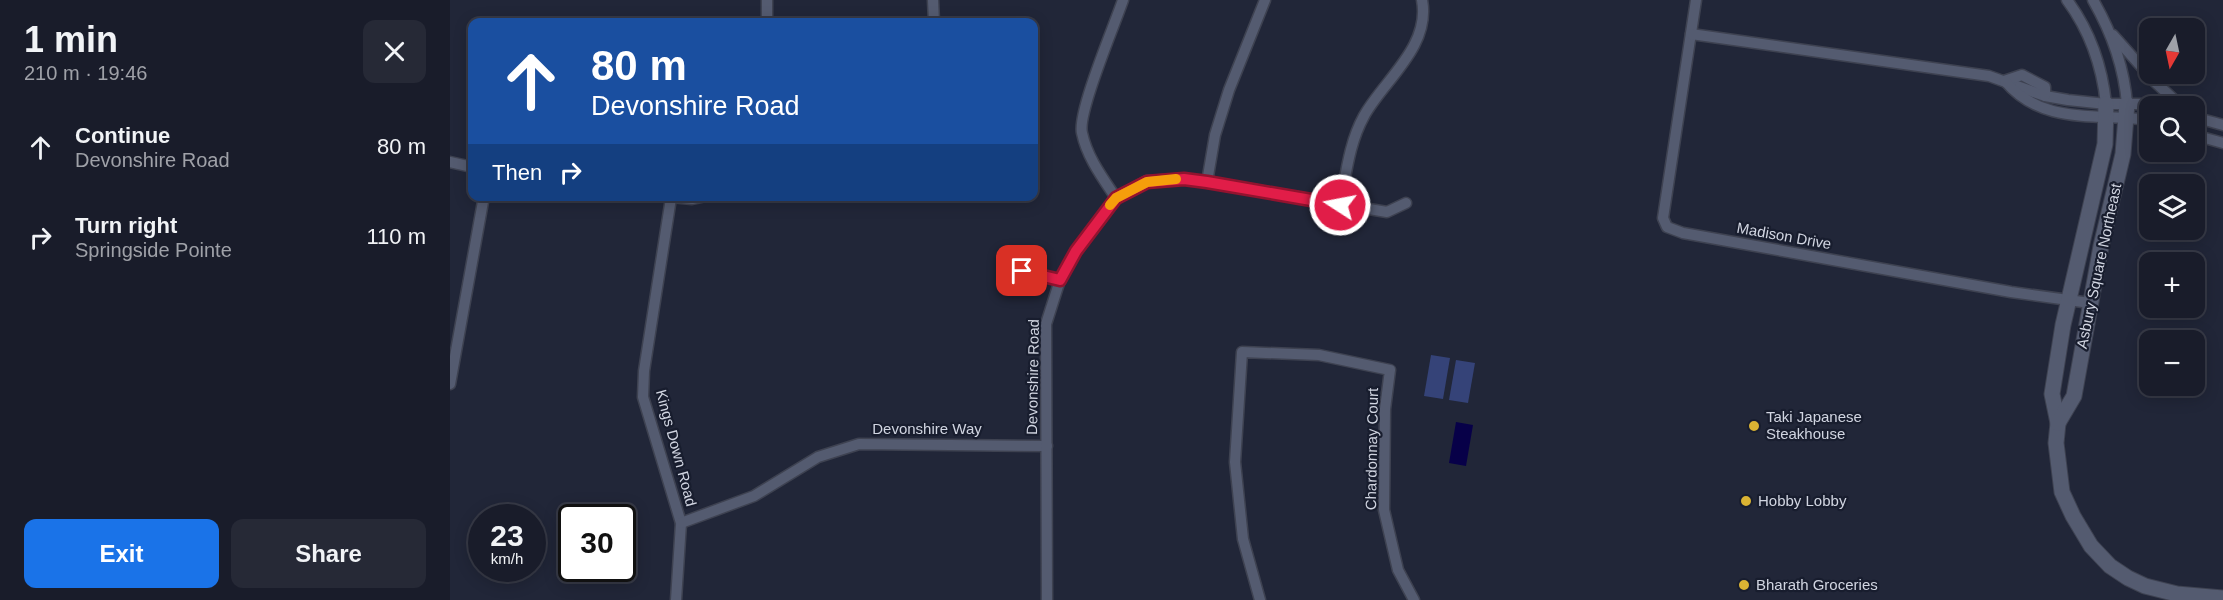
<!DOCTYPE html>
<html lang="en">
<head>
<meta charset="utf-8">
<style>
	:root { --surface:#191c2a; --page:#262936; --text:#f1f3f6; --muted:#9fa1a8; --line:#373a47; --accent:#1a73e8 }
	body { margin:0; font-family:Helvetica,sans-serif; background:var(--page); color:var(--text); height:100vh; display:flex; flex-direction:column; font-size:22px; white-space:nowrap }
	* { box-sizing:border-box; margin:0 }
	p { font-size:20px; color:var(--muted) }
	.icon { flex:none; width:33px; height:33px; fill:none; stroke:currentColor; stroke-width:2; stroke-linecap:round; stroke-linejoin:round }
	.map { position:relative; flex:1; overflow:hidden }
	.side { display:flex; flex-direction:column; background:var(--surface); width:450px }
	.side>* { flex:none }
	.banner { position:absolute; left:18px; top:18px; width:570px; height:183px; border-radius:12px; box-shadow:0 3px 15px #0003,0 0 0 2px var(--line); background:#1a4fa0; color:#fff; overflow:hidden }
	.needle { width:39px; rotate:189deg }
	.tools { position:absolute; left:1689px; top:18px; display:grid; gap:12px }
	.tools a { display:grid; place-items:center; width:66px; height:66px; border-radius:12px; background:var(--surface); box-shadow:0 3px 15px #0003,0 0 0 2px var(--line); font-size:30px }
	.speed { position:absolute; left:18px; top:504px; display:flex; gap:12px; font-size:30px; font-weight:700; text-align:center }
	.speed>* { display:grid; place-content:center; width:78px; height:78px; border-radius:50%; background:var(--surface); box-shadow:0 3px 15px #0003,0 0 0 2px var(--line); line-height:1 }
	.speed small { font-size:15px; font-weight:400 }
	.speed .limit { border:3px solid #111; border-radius:9px; background:#fff; color:#111 }
	.pin { position:absolute; display:grid; place-items:center; width:51px; height:51px; color:#fff; margin:-26px; border-radius:12px; box-shadow:0 3px 9px #0006 }
	.me { position:absolute; width:66px; margin:-33px; rotate:281deg; stroke-linejoin:round; filter:drop-shadow(0 0 4px #0008) }
	.turn { display:flex; align-items:center; gap:21px; height:126px; padding:0 24px; font-size:27px }
	.turn .icon { width:78px; height:78px; stroke-width:2.5 }
	.turn b { display:block; font-size:42px; line-height:51px }
	.then { display:flex; align-items:center; height:57px; padding:0 24px; background:#0003; gap:12px; font-size:22px }
	.round { display:grid; place-items:center; flex:none; width:63px; height:63px; border-radius:12px; background:var(--page) }
	.overview { display:flex; align-items:center; justify-content:space-between; height:102px; padding:0 24px }
	h1 { font-size:36px; font-weight:800; line-height:45px }
	.cta { display:flex; gap:12px; margin-top:auto; padding:12px 24px }
	.cta a { flex:1; height:69px; border-radius:12px; background:var(--accent); color:#fff; font-size:24px; font-weight:800; line-height:69px; text-align:center }
	.cta a+a { background:var(--page); color:var(--text) }
	ul { padding:0; list-style:none }
	li { display:flex; align-items:center; gap:18px; height:90px; padding:0 24px }
	li div { flex:1 }
	li b { display:block; font-size:22px }
	li em { font-style:normal }
	main { display:flex; flex:1; min-height:0 }
	.map>svg:first-child { display:block }
</style>
</head>
<body>
<main>
<section class="side">
<div class="overview"><div><h1>1 min</h1><p>210 m · 19:46</p></div><a class="round"><svg class="icon" aria-label="close" viewBox="0 0 24 24"><path d="M6 6l12 12M18 6L6 18"/></svg></a></div>
<ul>
<li><svg class="icon" aria-label="ahead" viewBox="0 0 24 24"><path d="M12 20V5M6 11l6-6 6 6"/></svg><div><b>Continue</b><p>Devonshire Road</p></div><em>80 m</em></li>
<li><svg class="icon" aria-label="right" viewBox="0 0 24 24"><path d="M7 20v-9h11M14 6l5 5-5 5"/></svg><div><b>Turn right</b><p>Springside Pointe</p></div><em>110 m</em></li>
</ul>
<div class="cta"><a>Exit</a><a>Share</a></div>
</section>
<div class="map">
<svg width="1773" height="600" viewBox="0 0 1773 600">
	<rect width="100%" height="100%" fill="#212638"/>
	<g fill="#354378">
		<path d="M 981,355 L 1000,358 L 993,399 L 974,396 Z"/>
		<path d="M 1006,360 L 1025,363 L 1018,403 L 999,400 Z"/>
	</g>
	<path fill="#070048" d="M 1006,422 L 1023,425 L 1016,466 L 999,463 Z"/>
	<g fill="none" stroke-linecap="round" stroke-linejoin="round">
		<g stroke="#3e4251" stroke-width="13">
			<g id="street">
				<path d="M 317,0 L 317,22"/>
				<path d="M 483,0 L 484,22"/>
				<path d="M 1246,0 L 1213,218 L 1217,227 L 1233,233 L 1561,292 L 1640,303"/>
				<path d="M 1617,0 C 1640,31 1652,65 1656,104"/>
				<path d="M 1643,0 C 1662,33 1674,66 1677,104"/>
				<path d="M 1241,34 L 1539,76 L 1595,96 L 1618,100 L 1656,104 L 1709,104 L 1722,106"/>
				<path d="M 1663,35 L 1705,82 L 1731,106"/>
				<path d="M 1554,81 L 1572,75 L 1595,87 L 1595,96"/>
				<path d="M 1555,81 C 1593,126 1647,113 1700,120"/>
				<path d="M 1744,117 L 1773,125"/>
				<path d="M 1744,135 L 1773,143"/>
				<path d="M 0,162 L 22,167"/>
				<path d="M 757,182 L 765,135 L 779,90 L 815,0"/>
				<path d="M 211,196 L 242,199 L 256,196"/>
				<path d="M 221,198 L 194,371 L 193,397 L 231,523 L 226,600"/>
				<path d="M 666,198 C 652,177 637,157 632,133 C 627,113 665,24 673,0"/>
				<path d="M 890,205 C 896,175 899,143 914,116 C 933,81 981,47 972,0"/>
				<path d="M 553,265 L 610,280"/>
				<path d="M 0,384 L 34,196"/>
				<path d="M 231,523 L 304,496 L 368,457 L 409,444 L 597,446"/>
				<path d="M 597,600 L 596,324 L 610,280 L 626,251 L 666,198 L 697,181 L 734,179 L 757,182 L 937,212 L 956,203"/>
				<path d="M 810,600 L 793,539 L 785,462 L 792,352 L 869,355 L 940,370 L 935,409 L 934,510 L 948,570 L 964,600"/>
			</g>
		</g>
		<g stroke="#3e4251" stroke-width="17">
			<g id="secondary">
				<path d="M 1656,104 L 1655,144 L 1613,325 L 1602,394 L 1608,423 L 1606,443 L 1612,492 L 1623,516 L 1641,546 L 1660,566 L 1678,578 L 1695,586 L 1727,594 L 1773,598"/>
				<path d="M 1608,423 L 1624,396 L 1651,246 L 1673,154 L 1677,104"/>
			</g>
		</g>
		<use href="#street" stroke="#545b70" stroke-width="10"/>
		<use href="#secondary" stroke="#545b70" stroke-width="15"/>
	</g>
	<g fill="none" stroke-linecap="round" stroke-linejoin="round">
		<g stroke="#92132f" stroke-width="15">
			<path id="route" d="M 572,271 L 610,280 L 626,251 L 666,198 L 697,182 L 734,179 L 757,182 L 890,205"/>
		</g>
		<use href="#route" stroke="#e11d48" stroke-width="10"/>
		<path stroke="#f59e0b" stroke-width="10" d="M 660,205 L 666,198 L 697,182 L 726,179"/>
	</g>
	<g fill="#dab333" stroke="#181d2e" stroke-width="2">
		<circle cx="1304" cy="426" r="6"/>
		<circle cx="1296" cy="501" r="6"/>
		<circle cx="1294" cy="585" r="6"/>
	</g>
	<g text-anchor="middle" stroke-width="4.5" stroke-linejoin="round" paint-order="stroke">
		<g font-size="15" fill="#d1d5e1" stroke="#181d2e">
			<text transform="translate(1334 236) rotate(10)" y="5">Madison Drive</text>
			<text transform="translate(1649 266) rotate(-78)" y="5">Asbury Square Northeast</text>
			<text transform="translate(583 377) rotate(-89)" y="5">Devonshire Road</text>
			<text x="477" y="434">Devonshire Way</text>
			<text transform="translate(226 448) rotate(75)" y="5">Kings Down Road</text>
			<text transform="translate(922 449) rotate(-89)" y="5">Chardonnay Court</text>
		</g>
		<g font-size="15" fill="#d1d5e1" stroke="#181d2e" text-anchor="start">
			<text x="1316" y="422">Taki Japanese<tspan x="1316" dy="17">Steakhouse</tspan></text>
			<text x="1308" y="506">Hobby Lobby</text>
			<text x="1306" y="590">Bharath Groceries</text>
		</g>
	</g>
</svg>
<div class="tools">
<a><svg class="needle" viewBox="-14 -14 28 28"><path d="M0-13l5 13h-10z" fill="#e53935"/><path d="M0 13l5-13h-10z" fill="#9fa1a8"/></svg></a>
<a><svg class="icon" aria-label="search" viewBox="0 0 24 24"><circle cx="10" cy="10" r="6"/><path d="M15 15l6 6"/></svg></a>
<a><svg class="icon" aria-label="layers" viewBox="0 0 24 24"><path d="M12 4l9 5-9 5-9-5zM3 14l9 5 9-5"/></svg></a>
<a>+</a>
<a>−</a>
</div>
<div class="speed"><div>23<small>km/h</small></div><div class="limit">30</div></div>
<div class="pin" style="left:572px;top:271px;background:#d93025"><svg class="icon" aria-label="arrive" viewBox="0 0 24 24"><path d="M6 21V4h12l-3 4 3 4H6"/></svg></div>
<svg class="me" style="left:890px;top:205px" viewBox="-20 -20 40 40"><circle r="17" fill="#e11d48" stroke="#fff" stroke-width="3"/><path d="M0-11L8 9 0 5-8 9z" fill="#fff"/></svg>
<div class="banner">
<div class="turn"><svg class="icon" aria-label="ahead" viewBox="0 0 24 24"><path d="M12 20V5M6 11l6-6 6 6"/></svg><div><b>80 m</b>Devonshire Road</div></div>
<div class="then">Then<svg class="icon" aria-label="right" viewBox="0 0 24 24"><path d="M7 20v-9h11M14 6l5 5-5 5"/></svg></div>
</div>
</div>
</main>
</body>
</html>
